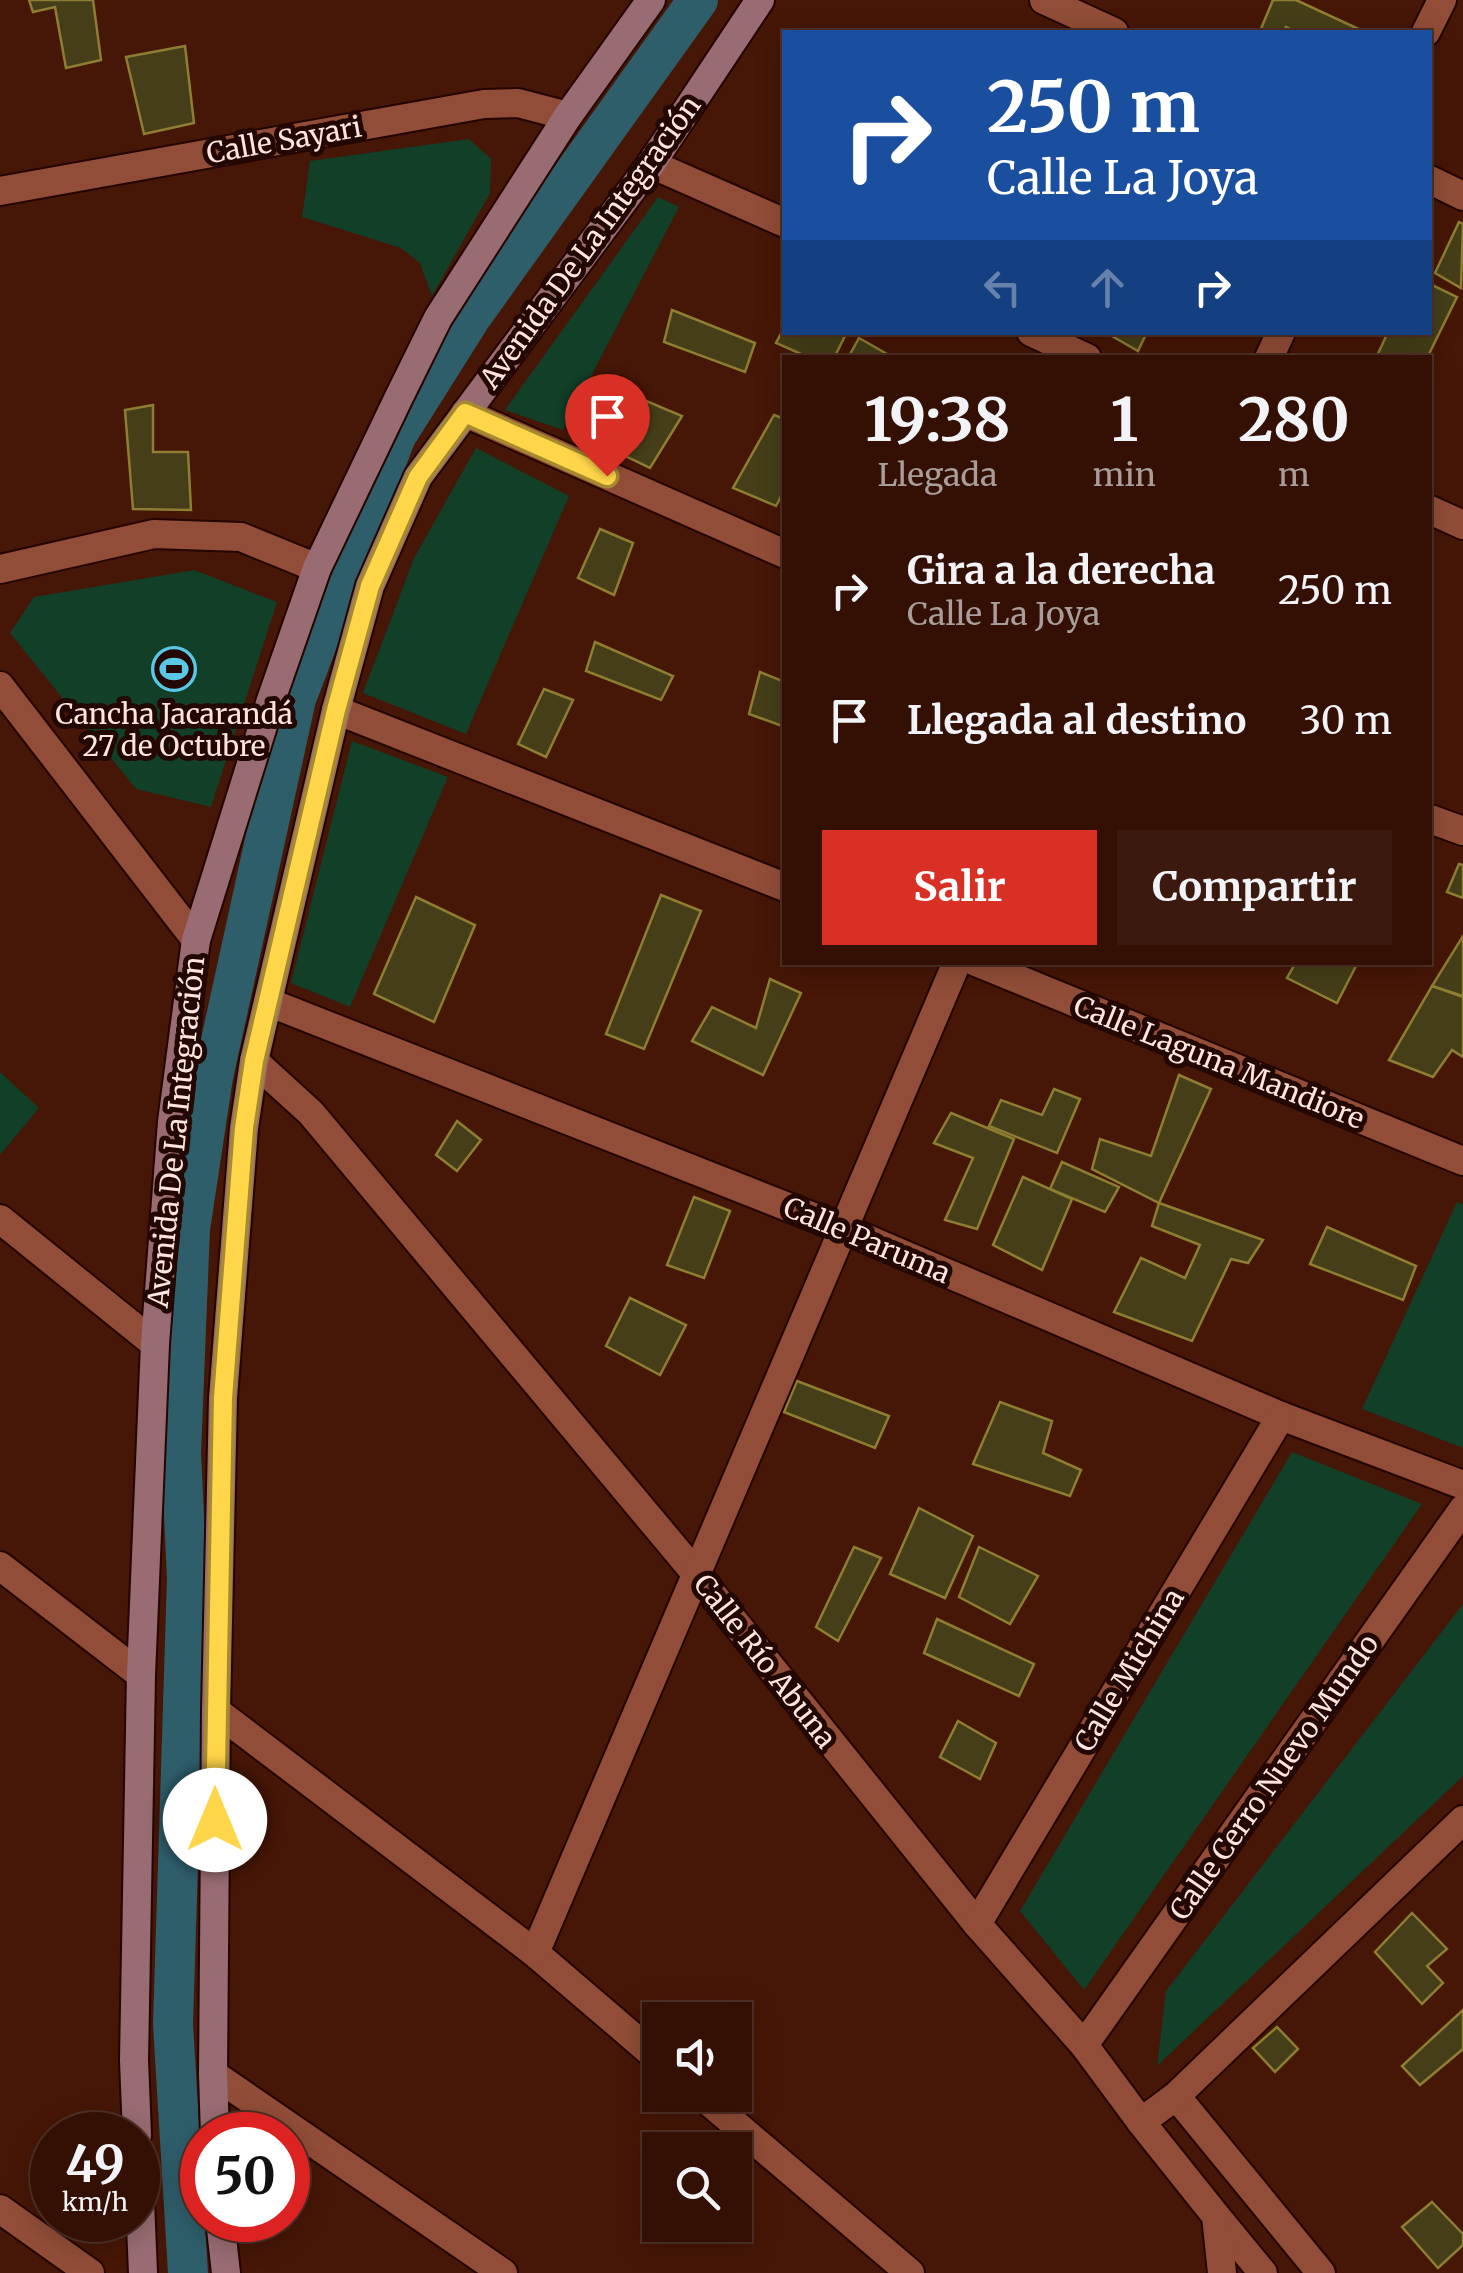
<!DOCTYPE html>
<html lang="es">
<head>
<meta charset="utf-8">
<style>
	:root { --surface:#341004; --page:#3c190e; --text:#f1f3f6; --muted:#a99d9a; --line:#4e3026; --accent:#d93025 }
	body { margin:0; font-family:Merriweather,serif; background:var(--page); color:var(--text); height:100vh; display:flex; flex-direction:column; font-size:38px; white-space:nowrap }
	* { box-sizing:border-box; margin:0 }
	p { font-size:32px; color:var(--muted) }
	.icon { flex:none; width:55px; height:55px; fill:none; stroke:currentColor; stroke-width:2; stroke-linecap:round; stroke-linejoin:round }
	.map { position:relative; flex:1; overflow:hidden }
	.drawer { position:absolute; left:782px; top:355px; width:650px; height:610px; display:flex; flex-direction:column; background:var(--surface); border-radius:0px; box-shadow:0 5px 25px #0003,0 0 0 2px var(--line) }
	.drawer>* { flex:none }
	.guide { position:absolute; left:782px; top:30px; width:650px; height:305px; border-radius:0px; box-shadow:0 5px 25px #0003,0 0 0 2px var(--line); background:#1a4fa0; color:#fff; overflow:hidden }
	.controls { position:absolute; left:642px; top:2002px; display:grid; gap:20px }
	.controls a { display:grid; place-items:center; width:110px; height:110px; border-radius:0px; background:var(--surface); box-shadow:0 5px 25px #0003,0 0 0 2px var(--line); font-size:50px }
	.speed { position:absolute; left:30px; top:2112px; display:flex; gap:20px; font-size:50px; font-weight:700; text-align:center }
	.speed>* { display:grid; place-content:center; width:130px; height:130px; border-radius:50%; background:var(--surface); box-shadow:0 5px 25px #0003,0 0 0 2px var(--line); line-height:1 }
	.speed small { font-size:25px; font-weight:400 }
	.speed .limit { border:15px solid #d22; background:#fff; color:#111 }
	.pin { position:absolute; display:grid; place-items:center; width:85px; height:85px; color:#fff; margin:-102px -42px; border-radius:50% 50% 50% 0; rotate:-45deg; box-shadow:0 0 10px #0007 }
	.pin .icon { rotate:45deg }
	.me { position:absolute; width:110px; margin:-55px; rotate:0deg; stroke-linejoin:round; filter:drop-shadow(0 0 8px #0008) }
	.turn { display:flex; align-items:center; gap:35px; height:210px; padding:0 40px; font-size:45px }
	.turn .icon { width:130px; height:130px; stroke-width:2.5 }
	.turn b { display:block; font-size:70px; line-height:85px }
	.lanes { display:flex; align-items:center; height:95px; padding:0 40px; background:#0003; justify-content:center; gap:50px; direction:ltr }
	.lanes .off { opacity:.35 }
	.eta { display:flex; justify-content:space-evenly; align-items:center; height:170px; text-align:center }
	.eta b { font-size:60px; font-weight:700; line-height:70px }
	.action { display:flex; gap:20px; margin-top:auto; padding:20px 40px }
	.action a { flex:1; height:115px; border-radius:0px; background:var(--accent); color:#fff; font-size:40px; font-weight:700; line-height:115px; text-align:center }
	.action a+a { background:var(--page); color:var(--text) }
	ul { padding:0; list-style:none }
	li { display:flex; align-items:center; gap:30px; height:130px; padding:0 40px }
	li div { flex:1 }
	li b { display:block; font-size:38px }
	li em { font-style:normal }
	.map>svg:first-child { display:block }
</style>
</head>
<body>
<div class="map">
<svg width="1463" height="2273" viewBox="0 0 1463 2273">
	<rect width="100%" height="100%" fill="#461606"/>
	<g fill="#113f28">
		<path d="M 469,139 L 491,159 L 490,193 L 432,296 L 420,263 L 401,248 L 302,217 L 310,161 Z"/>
		<path d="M 658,197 L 679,207 L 563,430 L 505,410 Z"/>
		<path d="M 476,448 L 569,496 L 466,734 L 363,693 L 414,558 Z"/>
		<path d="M 194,570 L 277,602 L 211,807 L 136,789 L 10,633 L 34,597 Z"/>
		<path d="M 352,741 L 448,777 L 350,1007 L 291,983 Z"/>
		<path d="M 0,1072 L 39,1108 L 0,1155 Z"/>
		<path d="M 1457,1202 L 1463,1204 L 1463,1448 L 1362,1409 Z"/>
		<path d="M 1292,1452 L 1422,1504 L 1084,1990 L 1020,1911 Z"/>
		<path d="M 1463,1604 L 1463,1776 L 1157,2066 L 1166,1991 Z"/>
	</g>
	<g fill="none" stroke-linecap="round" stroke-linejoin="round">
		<path stroke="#2f5e6b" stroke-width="40" d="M 188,2273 L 173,2024 L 187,1578 L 181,1453 L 190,1229 L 213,1077 L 296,699 L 396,436 L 471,317 L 698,0"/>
	</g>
	<g fill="#453e18" stroke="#8d7e32" stroke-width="2.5">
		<path d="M 29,0 L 93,0 L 101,60 L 66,68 L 55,7 L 33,12 Z"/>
		<path d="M 1273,0 L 1296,0 L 1365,32 L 1296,32 L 1286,27 L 1283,32 L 1263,32 L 1260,31 Z"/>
		<path d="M 185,46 L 194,123 L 144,134 L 126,57 Z"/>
		<path d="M 1459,222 L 1463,224 L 1461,288 L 1435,273 Z"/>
		<path d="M 1432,285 L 1457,297 L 1427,358 L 1376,358 L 1388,332 L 1430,332 Z"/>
		<path d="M 672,310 L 755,343 L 745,372 L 664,342 Z"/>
		<path d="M 785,326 L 785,332 L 847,332 L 834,358 L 810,358 L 776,343 Z"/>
		<path d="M 1105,332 L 1147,332 L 1138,351 Z"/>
		<path d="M 859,338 L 894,358 L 848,358 Z"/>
		<path d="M 625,392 L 682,416 L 650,468 L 598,443 Z"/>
		<path d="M 153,405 L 153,452 L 188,452 L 191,510 L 133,509 L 125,410 Z"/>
		<path d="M 774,415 L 785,419 L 785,489 L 776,506 L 733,488 Z"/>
		<path d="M 600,529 L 633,543 L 614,595 L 578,578 Z"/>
		<path d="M 595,642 L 673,676 L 661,700 L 586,671 Z"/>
		<path d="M 760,672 L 785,682 L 785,727 L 749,714 Z"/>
		<path d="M 544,689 L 573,700 L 546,757 L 518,744 Z"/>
		<path d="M 1459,864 L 1463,865 L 1463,898 L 1447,892 Z"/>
		<path d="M 661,895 L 701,911 L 644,1049 L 606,1034 Z"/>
		<path d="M 416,897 L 475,925 L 434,1022 L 374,994 Z"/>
		<path d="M 1463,936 L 1463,996 L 1432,986 Z"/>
		<path d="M 1296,962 L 1358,962 L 1337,1003 L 1287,978 Z"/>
		<path d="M 770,979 L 801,993 L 763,1075 L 692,1041 L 712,1007 L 756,1028 Z"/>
		<path d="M 1432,986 L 1463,997 L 1463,1057 L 1452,1050 L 1433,1077 L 1389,1060 Z"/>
		<path d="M 1179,1075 L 1211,1089 L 1159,1203 L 1092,1169 L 1100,1139 L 1151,1156 Z"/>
		<path d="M 1054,1089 L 1080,1099 L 1057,1153 L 989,1126 L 1001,1100 L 1042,1115 Z"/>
		<path d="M 951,1113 L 1014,1139 L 977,1229 L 945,1220 L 973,1158 L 934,1143 Z"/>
		<path d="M 457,1121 L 481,1140 L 457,1171 L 436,1155 Z"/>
		<path d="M 1062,1162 L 1119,1187 L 1105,1212 L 1050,1189 Z"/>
		<path d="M 1023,1177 L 1072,1199 L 1042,1270 L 993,1245 Z"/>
		<path d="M 694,1197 L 730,1211 L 704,1278 L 667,1265 Z"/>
		<path d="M 1159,1203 L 1263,1240 L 1248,1263 L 1231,1259 L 1192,1341 L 1114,1312 L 1141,1258 L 1185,1278 L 1200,1245 L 1152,1226 Z"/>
		<path d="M 1327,1227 L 1416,1266 L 1403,1300 L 1310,1264 Z"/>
		<path d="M 630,1298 L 686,1325 L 660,1375 L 606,1346 Z"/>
		<path d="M 797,1381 L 889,1416 L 875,1448 L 784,1412 Z"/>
		<path d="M 1000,1402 L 1052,1421 L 1043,1453 L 1081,1470 L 1070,1496 L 973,1464 Z"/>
		<path d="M 919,1508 L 973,1536 L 945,1598 L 890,1574 Z"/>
		<path d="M 854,1547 L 881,1558 L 838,1641 L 816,1627 Z"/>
		<path d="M 979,1547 L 1038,1576 L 1010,1624 L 959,1597 Z"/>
		<path d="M 937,1619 L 1034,1664 L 1019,1696 L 924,1653 Z"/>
		<path d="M 958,1721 L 996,1743 L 980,1779 L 940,1757 Z"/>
		<path d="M 1412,1913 L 1447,1949 L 1427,1966 L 1443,1983 L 1422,2004 L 1375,1952 Z"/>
		<path d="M 1463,2010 L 1463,2049 L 1420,2085 L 1402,2066 Z"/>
		<path d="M 1277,2027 L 1298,2049 L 1275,2072 L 1253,2048 Z"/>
		<path d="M 1432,2202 L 1463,2234 L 1463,2245 L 1438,2268 L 1402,2227 Z"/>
	</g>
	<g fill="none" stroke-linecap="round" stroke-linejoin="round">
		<g stroke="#240500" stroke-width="32">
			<g id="minor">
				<path d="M 1044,0 L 1114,32"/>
				<path d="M 1426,32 L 1442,0"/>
				<path d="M 651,164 L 785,223"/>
				<path d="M 1430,180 L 1463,196"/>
				<path d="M 0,191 L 484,104 L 518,103 L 568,116"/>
				<path d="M 1031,332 L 1087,358"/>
				<path d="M 1269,358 L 1281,332"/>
				<path d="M 465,413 L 785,554"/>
				<path d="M 1430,510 L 1463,525"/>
				<path d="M 0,569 L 154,534 L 241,537 L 317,568"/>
				<path d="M 0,686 L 196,940"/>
				<path d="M 336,710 L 785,887"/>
				<path d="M 1430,819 L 1463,831"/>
				<path d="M 976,962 L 1463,1161"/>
				<path d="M 268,1002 L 844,1229 L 1281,1416 L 1463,1485"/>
				<path d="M 254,1061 L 311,1113 L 697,1575 L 977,1924 L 1084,2045 L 1141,2122"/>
				<path d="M 0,1219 L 155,1344"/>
				<path d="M 0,1566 L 141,1675"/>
				<path d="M 216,1711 L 535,1953 L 660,2060"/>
				<path d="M 977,1924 L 1281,1416"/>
				<path d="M 535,1953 L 957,962"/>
				<path d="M 1084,2045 L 1463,1509"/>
				<path d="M 213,2074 L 503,2273"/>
				<path d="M 701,2095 L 910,2273"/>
				<path d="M 1176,2096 L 1321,2273"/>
				<path d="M 0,2209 L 90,2273"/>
				<path d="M 1216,2216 L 1263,2273"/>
			</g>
		</g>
		<g stroke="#240500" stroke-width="32">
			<path id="tertiary" d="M 1222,2273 L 1216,2216 L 1141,2122 L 1176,2096 L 1463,1820"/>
		</g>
		<g stroke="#240500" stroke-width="32">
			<g id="secondary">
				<path d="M 137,2135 L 134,2060 L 141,1675 L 155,1344 L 172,1122 L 196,940 L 271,700 L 317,568 L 399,397 L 438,318 L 568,116 L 651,0"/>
				<path d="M 215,2135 L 213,2074 L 216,1711 L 223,1398 L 244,1128 L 254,1061 L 336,710 L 370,586 L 418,477 L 651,164 L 760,0"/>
				<path d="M 138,2154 L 143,2273"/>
				<path d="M 220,2220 L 226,2273"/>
			</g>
		</g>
		<use href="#minor" stroke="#914d37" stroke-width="28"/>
		<use href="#tertiary" stroke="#914d37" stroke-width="28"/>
		<use href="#secondary" stroke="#986c72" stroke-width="28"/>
	</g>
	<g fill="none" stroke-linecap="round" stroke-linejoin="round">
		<g stroke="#a68a30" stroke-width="25">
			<path id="route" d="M 215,1820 L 223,1398 L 244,1128 L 254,1061 L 336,710 L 370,586 L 418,477 L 465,413 L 607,476"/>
		</g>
		<use href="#route" stroke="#ffd54a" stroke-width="18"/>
	</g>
	<defs>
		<g id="stadium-ring" transform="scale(2.25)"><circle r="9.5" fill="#220702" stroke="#5ac8e5" stroke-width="1.5"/><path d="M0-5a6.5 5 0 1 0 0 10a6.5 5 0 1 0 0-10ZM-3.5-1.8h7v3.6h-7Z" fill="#5ac8e5"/></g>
	</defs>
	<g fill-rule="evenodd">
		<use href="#stadium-ring" x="174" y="669"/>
	</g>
	<g text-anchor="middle" stroke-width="10" stroke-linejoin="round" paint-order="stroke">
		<g font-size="28" fill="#fee5de" stroke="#220702">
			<text transform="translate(284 140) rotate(-10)" y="10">Calle Sayari</text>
			<text transform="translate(590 242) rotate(-54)" y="10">Avenida De La Integración</text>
			<text transform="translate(1219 1062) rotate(22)" y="10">Calle Laguna Mandiore</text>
			<text transform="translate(176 1132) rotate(-84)" y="10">Avenida De La Integración</text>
			<text transform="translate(867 1240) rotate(23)" y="10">Calle Paruma</text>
			<text transform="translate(765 1661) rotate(52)" y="10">Calle Río Abuna</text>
			<text transform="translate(1129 1670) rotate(-59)" y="10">Calle Michina</text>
			<text transform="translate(1274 1777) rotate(-55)" y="10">Calle Cerro Nuevo Mundo</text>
		</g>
		<g font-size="28" fill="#fee5de" stroke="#220702">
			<text x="174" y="724">Cancha Jacarandá<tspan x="174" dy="32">27 de Octubre</tspan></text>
		</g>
	</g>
</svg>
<div class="controls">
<a><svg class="icon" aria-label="sound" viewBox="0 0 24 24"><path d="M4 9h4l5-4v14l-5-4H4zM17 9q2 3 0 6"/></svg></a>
<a><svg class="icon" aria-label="search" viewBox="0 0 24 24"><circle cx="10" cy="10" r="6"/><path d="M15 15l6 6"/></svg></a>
</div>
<div class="speed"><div>49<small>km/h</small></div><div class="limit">50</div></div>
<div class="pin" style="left:607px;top:476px;background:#d93025"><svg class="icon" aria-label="arrive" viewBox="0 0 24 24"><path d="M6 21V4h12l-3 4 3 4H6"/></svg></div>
<svg class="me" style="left:215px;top:1820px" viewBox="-20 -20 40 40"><circle r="19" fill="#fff"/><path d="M0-13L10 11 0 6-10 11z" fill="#ffd54a"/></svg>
<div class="guide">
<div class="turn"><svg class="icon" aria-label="right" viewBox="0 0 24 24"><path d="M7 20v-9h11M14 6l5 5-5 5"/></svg><div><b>250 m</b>Calle La Joya</div></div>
<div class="lanes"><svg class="icon off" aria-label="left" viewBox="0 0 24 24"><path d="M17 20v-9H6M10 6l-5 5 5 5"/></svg><svg class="icon off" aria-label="ahead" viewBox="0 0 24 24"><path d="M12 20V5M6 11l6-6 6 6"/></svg><svg class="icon" aria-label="right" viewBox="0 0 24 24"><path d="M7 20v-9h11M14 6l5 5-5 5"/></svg></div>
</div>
<section class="drawer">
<div class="eta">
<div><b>19:38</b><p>Llegada</p></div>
<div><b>1</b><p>min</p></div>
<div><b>280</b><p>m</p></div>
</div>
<ul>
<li><svg class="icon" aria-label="right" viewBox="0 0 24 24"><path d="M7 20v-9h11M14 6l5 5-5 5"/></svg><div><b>Gira a la derecha</b><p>Calle La Joya</p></div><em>250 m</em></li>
<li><svg class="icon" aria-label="arrive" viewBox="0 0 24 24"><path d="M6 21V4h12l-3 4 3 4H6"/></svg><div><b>Llegada al destino</b></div><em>30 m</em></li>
</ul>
<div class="action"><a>Salir</a><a>Compartir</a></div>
</section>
</div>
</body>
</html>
